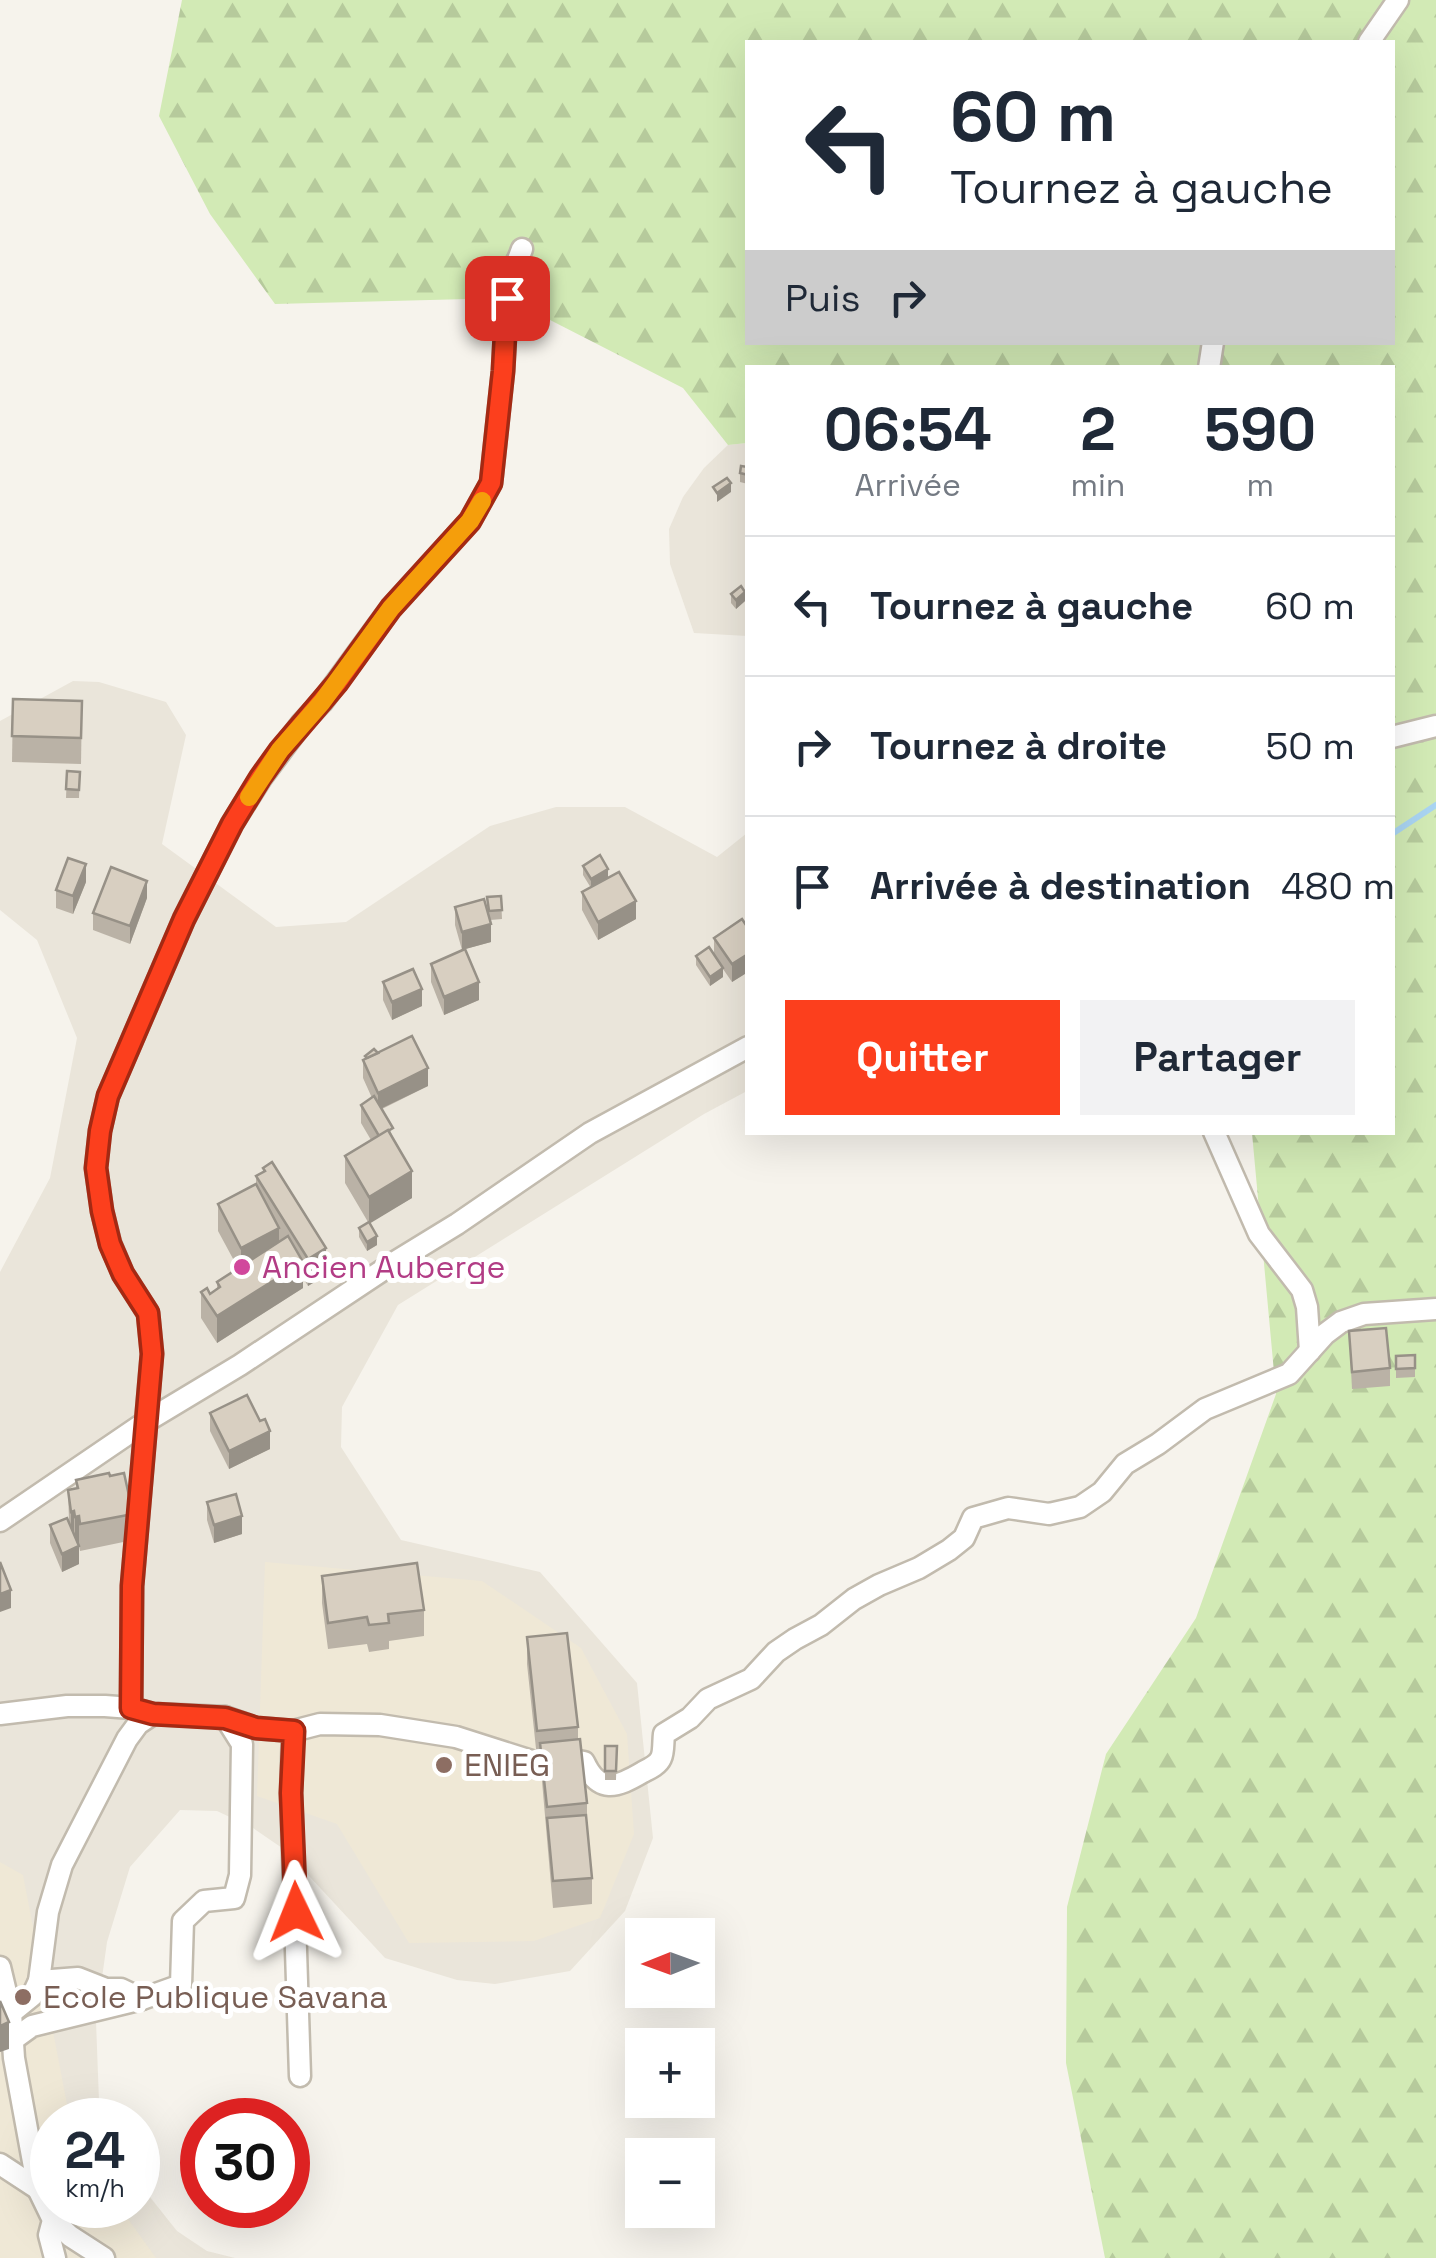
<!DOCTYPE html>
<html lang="fr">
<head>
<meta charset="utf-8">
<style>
	:root { --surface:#fff; --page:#f2f2f3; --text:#1f2937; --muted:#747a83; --line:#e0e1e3; --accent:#fc3f1d }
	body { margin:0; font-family:"Space Grotesk",sans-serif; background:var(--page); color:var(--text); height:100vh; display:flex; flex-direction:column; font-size:38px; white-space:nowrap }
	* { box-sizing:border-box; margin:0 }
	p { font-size:32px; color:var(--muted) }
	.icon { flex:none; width:55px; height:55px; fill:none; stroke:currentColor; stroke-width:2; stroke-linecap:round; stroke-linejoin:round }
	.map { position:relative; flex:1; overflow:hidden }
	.drawer { position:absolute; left:745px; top:365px; width:650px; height:770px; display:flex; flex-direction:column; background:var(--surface); border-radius:0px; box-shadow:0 10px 40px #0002 }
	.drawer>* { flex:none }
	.top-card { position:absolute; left:745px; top:40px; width:650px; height:305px; border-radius:0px; box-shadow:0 10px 40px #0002; background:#fff; color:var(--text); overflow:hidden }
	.needle { width:65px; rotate:269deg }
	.tools { position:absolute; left:625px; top:1918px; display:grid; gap:20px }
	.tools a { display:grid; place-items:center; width:90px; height:90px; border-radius:0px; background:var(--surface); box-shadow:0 10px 40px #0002; font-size:50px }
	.speed { position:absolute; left:30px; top:2098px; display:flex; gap:20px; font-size:50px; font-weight:700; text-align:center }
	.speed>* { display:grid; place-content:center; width:130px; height:130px; border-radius:50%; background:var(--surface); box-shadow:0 10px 40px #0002; line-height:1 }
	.speed small { font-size:25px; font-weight:400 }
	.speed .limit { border:15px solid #d22; background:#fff; color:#111 }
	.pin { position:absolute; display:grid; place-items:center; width:85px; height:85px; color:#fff; margin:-42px; border-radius:20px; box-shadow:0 5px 15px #0006 }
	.me { position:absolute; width:110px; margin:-55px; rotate:358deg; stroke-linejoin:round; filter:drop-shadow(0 0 8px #0008) }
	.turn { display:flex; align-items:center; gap:35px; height:210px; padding:0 40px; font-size:45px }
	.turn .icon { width:130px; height:130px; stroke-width:2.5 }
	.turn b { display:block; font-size:70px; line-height:85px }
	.then { display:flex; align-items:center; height:95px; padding:0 40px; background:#0003; gap:20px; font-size:38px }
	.eta { display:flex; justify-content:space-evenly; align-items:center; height:170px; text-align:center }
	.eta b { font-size:60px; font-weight:600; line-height:70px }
	.action { display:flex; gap:20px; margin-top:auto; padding:20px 40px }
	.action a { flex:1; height:115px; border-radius:0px; background:var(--accent); color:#fff; font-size:40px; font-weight:600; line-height:115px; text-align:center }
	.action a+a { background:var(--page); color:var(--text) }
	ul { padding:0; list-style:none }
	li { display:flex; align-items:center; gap:30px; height:140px; padding:0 40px; border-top:2px solid var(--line) }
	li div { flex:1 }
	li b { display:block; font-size:38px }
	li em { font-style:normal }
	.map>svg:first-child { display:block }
</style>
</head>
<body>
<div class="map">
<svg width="1436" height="2258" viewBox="0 0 1436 2258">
	<defs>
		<pattern id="forest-firs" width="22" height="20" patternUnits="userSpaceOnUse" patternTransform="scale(2.5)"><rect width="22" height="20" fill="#d2eab5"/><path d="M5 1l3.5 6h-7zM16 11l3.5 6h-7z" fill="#b6ca9c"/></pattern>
	</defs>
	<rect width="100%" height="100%" fill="#f6f3ec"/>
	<g fill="#eae5da">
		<path d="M 747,443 L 747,636 L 694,633 L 670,564 L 669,529 L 683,497 L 704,468 L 728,445 Z"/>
		<path d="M 73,681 L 99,682 L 166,702 L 186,735 L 162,844 L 276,927 L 346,922 L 490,826 L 556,807 L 625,807 L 717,857 L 747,833 L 747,1091 L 704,1114 L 398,1305 L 342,1407 L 341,1447 L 401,1540 L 540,1572 L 637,1683 L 653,1838 L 625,1911 L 570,1971 L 495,1984 L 457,1980 L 385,1958 L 285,1850 L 253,1828 L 217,1811 L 180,1810 L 130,1867 L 107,1942 L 96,2021 L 99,2101 L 107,2120 L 52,2120 L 52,2205 L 138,2205 L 138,2182 L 177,2231 L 207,2251 L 235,2258 L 0,2258 L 0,1272 L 50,1178 L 77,1038 L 37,940 L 0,910 L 0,721 Z"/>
	</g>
	<g fill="#efe8d6">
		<path d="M 265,1562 L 482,1581 L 581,1648 L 627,1734 L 634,1834 L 600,1918 L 534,1941 L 409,1943 L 337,1824 L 257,1796 Z"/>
		<path d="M 0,1862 L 23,1875 L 70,2120 L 52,2120 L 52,2205 L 118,2205 L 156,2258 L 0,2258 Z"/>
	</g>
	<path fill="url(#forest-firs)" fill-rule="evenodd" d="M 182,0 L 1436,0 L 1436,2258 L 1105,2258 L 1066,2063 L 1067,1907 L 1106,1754 L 1196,1618 L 1276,1394 L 1252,1133 L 1392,1132 L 1392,368 L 748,368 L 747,443 L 728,445 L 683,388 L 507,298 L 275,304 L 210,214 L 159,116 ZM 748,42 L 1392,42 L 1392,342 L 748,342 Z"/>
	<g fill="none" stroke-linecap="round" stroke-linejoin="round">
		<path stroke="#a9d4f2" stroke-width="6" d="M 1392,834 L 1436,805"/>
		<g stroke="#c2bbae" stroke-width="25">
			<g id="minor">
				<path d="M 1369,42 L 1398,0"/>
				<path d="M 1209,368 L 1213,342"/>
				<path d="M 1392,737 L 1436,726"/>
				<path d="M 1214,1132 L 1259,1234 L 1302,1290 L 1307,1307 L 1310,1351"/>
				<path d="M 0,1521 L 147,1421 L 240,1365 L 395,1262 L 457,1224 L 590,1133 L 748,1047"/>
				<path d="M 131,1708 L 132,1586 L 152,1353 L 148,1313 L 123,1274 L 110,1243 L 102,1211 L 96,1168 L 100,1131 L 108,1096 L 184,919 L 232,824 L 261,778 L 302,723 L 322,702 L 391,608 L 470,521 L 491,483 L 503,371 L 507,298 L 509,284 L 522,249"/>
				<path d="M 0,1714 L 67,1706 L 105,1706 L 131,1708 L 153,1714 L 225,1717 L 256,1728 L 293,1731 L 320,1724 L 380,1725 L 456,1737 L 541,1764 L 573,1760 L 584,1762 C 599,1794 616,1788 643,1772 C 649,1769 658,1765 661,1758 C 664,1752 663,1741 664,1734 L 690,1718 L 708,1699 L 751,1679 L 776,1652 L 795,1639 L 821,1625 L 854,1599 L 879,1585 L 919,1568 L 949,1550 L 964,1538 L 973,1518 L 1008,1508 L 1049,1514 L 1080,1507 L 1102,1492 L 1125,1464 L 1158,1444 L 1205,1409 L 1289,1374 L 1325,1334 L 1341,1322 L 1364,1314 L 1436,1309"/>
				<path d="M 293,1731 L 291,1793 L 300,2076"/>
				<path d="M 0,1967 L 11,2013 L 14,2058 L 38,2189 L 53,2220 L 49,2235 L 55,2258"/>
				<path d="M 39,1981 L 78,1978 L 106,1989 L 121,1989 L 142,1999"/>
				<path d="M 11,2013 L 32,1996 L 39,1981 L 48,1912 L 62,1865 L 127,1739 L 138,1724 L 153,1714"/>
				<path d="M 14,2039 L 32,2026 L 142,1999 L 181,1985 L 183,1921 L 204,1901 L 234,1898 L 240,1875 L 242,1744 L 225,1717"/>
				<path d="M 0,2164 L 38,2189"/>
				<path d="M 53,2220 L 70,2236 L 104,2258"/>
			</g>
		</g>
		<use href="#minor" stroke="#fff" stroke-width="20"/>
	</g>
	<g fill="#bab2a6">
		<path d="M 748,467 L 748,484 L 740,482 L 740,473 Z"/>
		<path d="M 731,594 L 745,601 L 736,609 L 731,603 Z"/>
		<path d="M 13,699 L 82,701 L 81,764 L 12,762 Z"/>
		<path d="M 67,771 L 80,772 L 79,798 L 66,798 Z"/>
		<path d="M 583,866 L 608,878 L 636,919 L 598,940 L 582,910 L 582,892 L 591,888 L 583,875 Z"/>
		<path d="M 86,882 L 73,914 L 56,908 L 56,890 Z"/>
		<path d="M 501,896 L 502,919 L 490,920 L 491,942 L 465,949 L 479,1000 L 444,1015 L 431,982 L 431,964 L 462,950 L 455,925 L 455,907 L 488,915 L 487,897 Z"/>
		<path d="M 147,898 L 130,944 L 93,930 L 93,913 Z"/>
		<path d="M 748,928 L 748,972 L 732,982 L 723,969 L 723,977 L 710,986 L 696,965 L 696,956 L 714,955 L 714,938 Z"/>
		<path d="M 383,982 L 422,1006 L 392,1020 L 383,1000 Z"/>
		<path d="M 378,1053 L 428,1086 L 382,1109 L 393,1138 L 412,1198 L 369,1223 L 377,1245 L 367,1251 L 359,1237 L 359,1228 L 368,1222 L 345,1183 L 345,1156 L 371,1140 L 361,1123 L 361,1105 L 372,1098 L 363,1078 L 363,1060 L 365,1059 L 365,1056 Z"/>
		<path d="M 263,1168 L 326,1275 L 308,1286 L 303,1278 L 303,1288 L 217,1343 L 201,1318 L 201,1292 L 210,1294 L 217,1290 L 217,1282 L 238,1268 L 218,1231 L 218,1204 L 256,1184 L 256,1176 L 263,1172 Z"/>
		<path d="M 1349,1331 L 1390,1368 L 1390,1386 L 1352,1389 Z"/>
		<path d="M 1415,1355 L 1415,1377 L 1396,1378 L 1396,1356 Z"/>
		<path d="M 210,1413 L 270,1449 L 229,1469 L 210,1431 Z"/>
		<path d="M 110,1476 L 133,1514 L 133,1540 L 80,1551 L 79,1546 L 79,1564 L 62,1572 L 50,1543 L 50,1525 L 69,1521 L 68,1490 L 76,1489 L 76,1480 Z"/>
		<path d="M 207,1502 L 242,1534 L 214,1543 L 207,1520 Z"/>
		<path d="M 322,1576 L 424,1610 L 424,1636 L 389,1641 L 389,1649 L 369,1652 L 367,1644 L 328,1649 L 322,1603 Z"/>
		<path d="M 527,1637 L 578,1727 L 578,1739 L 587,1803 L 587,1824 L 592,1878 L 592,1904 L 553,1908 L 540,1758 L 537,1758 L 527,1664 Z"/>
		<path d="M 605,1746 L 617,1746 L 616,1780 L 605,1780 Z"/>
	</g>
	<g fill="#979187">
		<path d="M 731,483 L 731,492 L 717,502 L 717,493 Z"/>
		<path d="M 745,592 L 745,601 L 736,609 L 736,600 Z"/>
		<path d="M 86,864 L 86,882 L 73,914 L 73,896 Z"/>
		<path d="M 608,869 L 608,878 L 591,888 L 591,879 Z"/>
		<path d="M 147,881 L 147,898 L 130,944 L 130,926 Z"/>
		<path d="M 636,901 L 636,919 L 598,940 L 598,922 Z"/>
		<path d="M 491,924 L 491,942 L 462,950 L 462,932 Z"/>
		<path d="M 748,954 L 748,972 L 732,982 L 732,964 Z"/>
		<path d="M 723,968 L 723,977 L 710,986 L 710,977 Z"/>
		<path d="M 479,982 L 479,1000 L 444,1015 L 444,997 Z"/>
		<path d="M 422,989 L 422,1006 L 392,1020 L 392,1002 Z"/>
		<path d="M 428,1068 L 428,1086 L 378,1110 L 378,1093 Z"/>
		<path d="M 412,1171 L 412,1198 L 369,1224 L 369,1197 Z"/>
		<path d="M 279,1228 L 279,1254 L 241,1274 L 241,1248 Z"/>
		<path d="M 377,1236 L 377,1245 L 367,1251 L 367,1242 Z"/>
		<path d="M 326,1248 L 326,1275 L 308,1286 L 308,1259 Z"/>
		<path d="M 303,1262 L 303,1288 L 217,1343 L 217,1316 Z"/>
		<path d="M 270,1431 L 270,1449 L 229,1469 L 229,1451 Z"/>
		<path d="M 74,1511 L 74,1538 L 71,1538 L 71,1512 Z"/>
		<path d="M 79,1516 L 79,1543 L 75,1544 L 75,1517 Z"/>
		<path d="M 242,1516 L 242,1534 L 214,1543 L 214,1525 Z"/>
		<path d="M 79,1546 L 79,1564 L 62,1572 L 62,1554 Z"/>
		<path d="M 11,1590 L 11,1608 L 0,1612 L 0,1594 Z"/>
		<path d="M 9,2022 L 9,2049 L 0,2052 L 0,2026 Z"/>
	</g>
	<g fill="#d8cfc1" stroke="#979187" stroke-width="2.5">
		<path d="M 741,466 L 748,467 L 748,475 L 740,473 Z"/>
		<path d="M 727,478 L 731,483 L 717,493 L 713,487 Z"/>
		<path d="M 741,586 L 745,592 L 736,600 L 731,594 Z"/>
		<path d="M 13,699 L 82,701 L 81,738 L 12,736 Z"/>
		<path d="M 67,771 L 80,772 L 79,790 L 66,789 Z"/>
		<path d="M 600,855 L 608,869 L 591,879 L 583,866 Z"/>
		<path d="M 68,858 L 86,864 L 73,896 L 56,890 Z"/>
		<path d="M 111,867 L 147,881 L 130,926 L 93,913 Z"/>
		<path d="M 619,872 L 636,901 L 598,922 L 582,892 Z"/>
		<path d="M 501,896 L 502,910 L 489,911 L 487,897 Z"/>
		<path d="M 484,899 L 491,924 L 462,932 L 455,907 Z"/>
		<path d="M 742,919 L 748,928 L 748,954 L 732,964 L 714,938 Z"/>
		<path d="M 709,947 L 723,968 L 710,977 L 696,956 Z"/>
		<path d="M 465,949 L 479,982 L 444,997 L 431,964 Z"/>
		<path d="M 413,969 L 422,989 L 392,1002 L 383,982 Z"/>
		<path d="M 412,1036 L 428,1068 L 378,1093 L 363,1060 Z"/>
		<path d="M 374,1049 L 378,1053 L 367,1058 L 365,1056 Z"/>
		<path d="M 374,1096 L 393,1128 L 379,1136 L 361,1105 Z"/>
		<path d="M 388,1130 L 412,1171 L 369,1197 L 345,1156 Z"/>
		<path d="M 272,1162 L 326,1248 L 308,1259 L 256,1176 L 265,1171 L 263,1168 Z"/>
		<path d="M 256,1184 L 279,1228 L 241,1248 L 218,1204 Z"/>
		<path d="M 369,1222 L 377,1236 L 367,1242 L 359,1228 Z"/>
		<path d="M 288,1236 L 303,1262 L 217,1316 L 201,1292 L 207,1288 L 210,1294 L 220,1287 L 217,1282 Z"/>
		<path d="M 1386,1328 L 1390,1368 L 1352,1372 L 1349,1331 Z"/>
		<path d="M 1415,1355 L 1415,1368 L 1396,1369 L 1396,1356 Z"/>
		<path d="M 247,1395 L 260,1421 L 265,1419 L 270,1431 L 229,1451 L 210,1413 Z"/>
		<path d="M 109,1473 L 110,1476 L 124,1473 L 133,1514 L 80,1524 L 79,1516 L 75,1517 L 74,1511 L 71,1512 L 68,1490 L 78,1488 L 76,1480 Z"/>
		<path d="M 236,1494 L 242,1516 L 214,1525 L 207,1502 Z"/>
		<path d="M 67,1518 L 79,1546 L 62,1554 L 50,1525 Z"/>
		<path d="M 0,1562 L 11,1590 L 0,1594 Z"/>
		<path d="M 417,1563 L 424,1610 L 388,1614 L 389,1623 L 369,1625 L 367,1617 L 328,1623 L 322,1576 Z"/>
		<path d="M 567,1633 L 578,1727 L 537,1731 L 527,1637 Z"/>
		<path d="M 580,1739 L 587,1803 L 547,1807 L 540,1743 Z"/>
		<path d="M 605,1746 L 617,1746 L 616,1771 L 605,1771 Z"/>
		<path d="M 586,1815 L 592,1878 L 553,1881 L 547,1818 Z"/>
		<path d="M 0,2001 L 9,2022 L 0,2026 Z"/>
	</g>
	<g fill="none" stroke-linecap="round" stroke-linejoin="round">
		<g stroke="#a42913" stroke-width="25">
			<path id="route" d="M 296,1912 L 291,1793 L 294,1731 L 256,1728 L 225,1718 L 153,1714 L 131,1708 L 132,1586 L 152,1354 L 148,1313 L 123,1274 L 110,1244 L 102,1211 L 96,1168 L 100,1131 L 108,1096 L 184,919 L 232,824 L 260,778 L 280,750 L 337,683 L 391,608 L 470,521 L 491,483 L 503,371 L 507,298"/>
		</g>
		<use href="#route" stroke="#fc3f1d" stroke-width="18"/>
		<path stroke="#f59e0b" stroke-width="18" d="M 249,797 L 280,750 L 322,702 L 391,608 L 470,521 L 482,501"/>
	</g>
	<circle fill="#d1479c" stroke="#fff" stroke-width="4" cx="242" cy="1267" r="10"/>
	<g fill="#8d6e63" stroke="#fff" stroke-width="4">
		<circle cx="444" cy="1765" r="10"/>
		<circle cx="23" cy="1997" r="10"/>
	</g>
	<g text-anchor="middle" stroke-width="10" stroke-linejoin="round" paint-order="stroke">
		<g font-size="32" fill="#b23c85" stroke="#fff" text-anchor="start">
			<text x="262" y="1278">Ancien Auberge</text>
		</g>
		<g font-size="32" fill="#785e54" stroke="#fff" text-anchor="start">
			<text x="464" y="1776">ENIEG</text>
			<text x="43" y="2008">Ecole Publique Savana</text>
		</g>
	</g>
</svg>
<div class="tools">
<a><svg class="needle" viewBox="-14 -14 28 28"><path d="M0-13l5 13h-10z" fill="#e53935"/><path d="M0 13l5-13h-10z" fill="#747a83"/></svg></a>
<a>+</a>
<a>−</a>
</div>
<div class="speed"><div>24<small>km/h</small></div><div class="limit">30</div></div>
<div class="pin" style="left:507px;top:298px;background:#d93025"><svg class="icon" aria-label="arrive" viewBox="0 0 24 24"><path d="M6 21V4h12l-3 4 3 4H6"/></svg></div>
<svg class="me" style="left:296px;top:1912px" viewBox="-20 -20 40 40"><path d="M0-17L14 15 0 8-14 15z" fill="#fc3f1d" stroke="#fff" stroke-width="4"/></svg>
<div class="top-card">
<div class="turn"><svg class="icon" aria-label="left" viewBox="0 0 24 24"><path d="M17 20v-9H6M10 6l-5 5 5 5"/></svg><div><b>60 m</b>Tournez à gauche</div></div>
<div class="then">Puis<svg class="icon" aria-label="right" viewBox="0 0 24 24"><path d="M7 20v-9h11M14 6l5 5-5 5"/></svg></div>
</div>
<section class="drawer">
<div class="eta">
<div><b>06:54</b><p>Arrivée</p></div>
<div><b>2</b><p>min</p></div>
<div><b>590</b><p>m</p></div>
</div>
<ul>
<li><svg class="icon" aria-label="left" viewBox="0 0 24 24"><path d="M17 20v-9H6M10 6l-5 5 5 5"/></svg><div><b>Tournez à gauche</b></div><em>60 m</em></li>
<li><svg class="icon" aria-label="right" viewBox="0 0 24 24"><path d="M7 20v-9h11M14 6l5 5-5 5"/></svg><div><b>Tournez à droite</b></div><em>50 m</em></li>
<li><svg class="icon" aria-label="arrive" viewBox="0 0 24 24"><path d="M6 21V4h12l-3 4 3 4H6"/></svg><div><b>Arrivée à destination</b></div><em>480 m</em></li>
</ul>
<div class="action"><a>Quitter</a><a>Partager</a></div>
</section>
</div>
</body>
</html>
